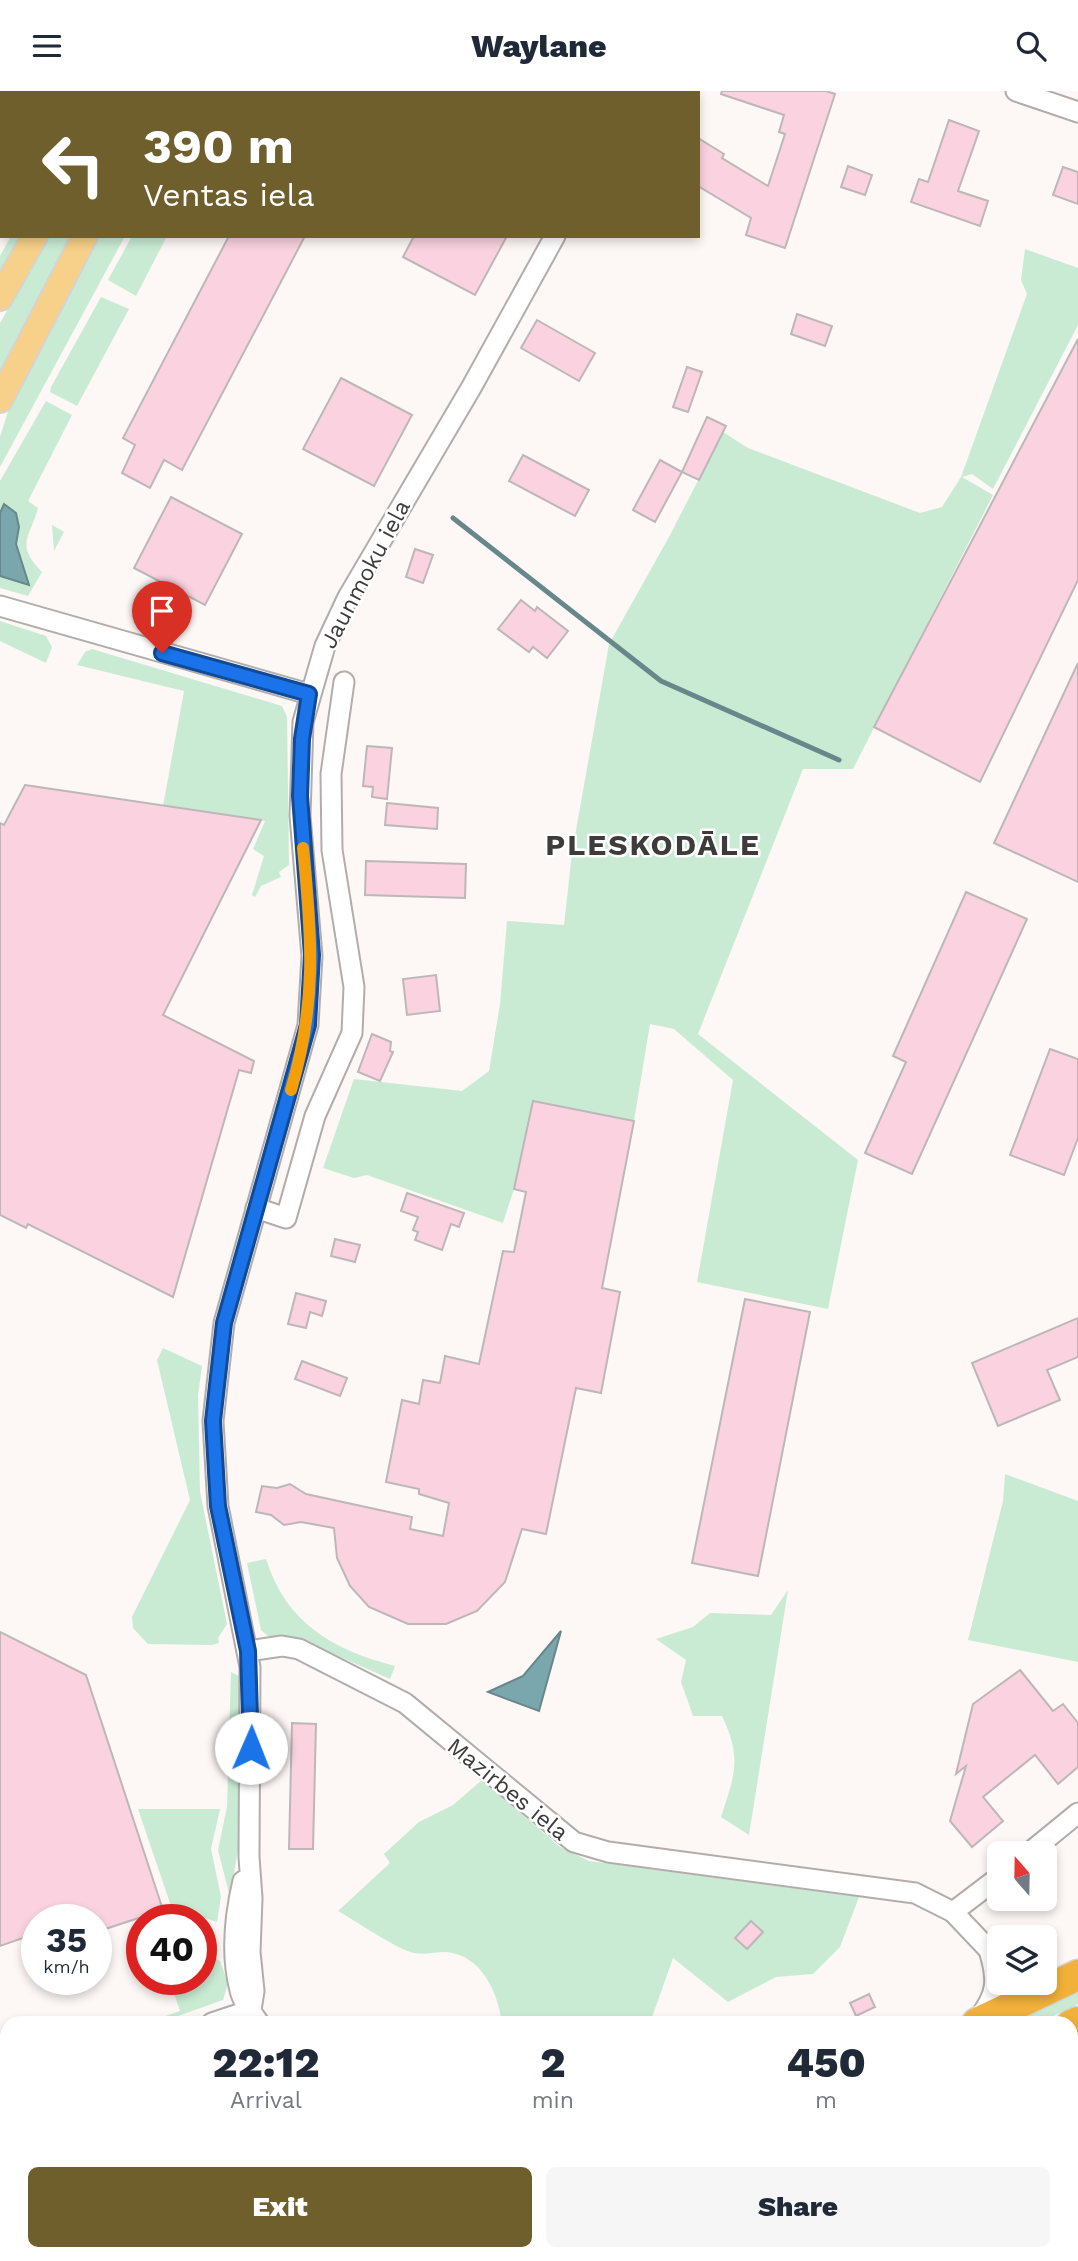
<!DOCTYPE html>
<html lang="en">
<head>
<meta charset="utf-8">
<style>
	:root { --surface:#fff; --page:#f6f6f7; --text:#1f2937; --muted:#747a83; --accent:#6e5f2c }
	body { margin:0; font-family:"Work Sans",sans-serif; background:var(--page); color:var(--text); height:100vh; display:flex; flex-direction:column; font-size:26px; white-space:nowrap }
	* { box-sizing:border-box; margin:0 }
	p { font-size:23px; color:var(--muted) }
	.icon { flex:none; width:38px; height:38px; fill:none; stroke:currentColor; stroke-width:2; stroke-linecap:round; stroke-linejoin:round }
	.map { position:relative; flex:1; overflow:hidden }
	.side { position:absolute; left:0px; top:1925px; width:1078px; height:245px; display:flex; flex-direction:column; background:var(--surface); border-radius:21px 21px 0 0; box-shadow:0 4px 10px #0003 }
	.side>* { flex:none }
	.guide { position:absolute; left:0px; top:0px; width:700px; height:147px; box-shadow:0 4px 10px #0003; background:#6e5f2c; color:#fff; overflow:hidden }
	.needle { width:46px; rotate:340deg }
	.tools { position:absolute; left:987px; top:1750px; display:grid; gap:14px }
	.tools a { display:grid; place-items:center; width:70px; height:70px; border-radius:10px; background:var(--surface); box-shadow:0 4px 10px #0003; font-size:35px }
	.speed { position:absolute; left:21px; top:1813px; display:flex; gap:14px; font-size:35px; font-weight:700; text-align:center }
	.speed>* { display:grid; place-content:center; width:91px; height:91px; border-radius:50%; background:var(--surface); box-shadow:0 4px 10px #0003; line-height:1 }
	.speed small { font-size:18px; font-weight:400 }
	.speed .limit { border:10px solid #d22; background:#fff; color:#111 }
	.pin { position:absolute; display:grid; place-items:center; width:60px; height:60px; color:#fff; margin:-72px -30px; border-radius:50% 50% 50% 0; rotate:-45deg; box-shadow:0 0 7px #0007 }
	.pin .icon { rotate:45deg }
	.me { position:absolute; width:77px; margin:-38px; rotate:1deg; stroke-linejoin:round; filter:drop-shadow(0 0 5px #0008) }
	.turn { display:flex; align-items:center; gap:24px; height:147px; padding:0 28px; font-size:32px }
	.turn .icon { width:91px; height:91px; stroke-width:2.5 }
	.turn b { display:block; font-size:49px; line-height:60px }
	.eta { display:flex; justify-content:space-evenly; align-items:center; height:119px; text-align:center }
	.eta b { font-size:42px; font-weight:800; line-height:49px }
	.action { display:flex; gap:14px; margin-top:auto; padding:14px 28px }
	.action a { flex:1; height:80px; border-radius:10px; background:var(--accent); color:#fff; font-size:28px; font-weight:800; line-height:80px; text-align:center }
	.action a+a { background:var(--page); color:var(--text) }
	header { display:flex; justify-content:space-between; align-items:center; height:91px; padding:0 28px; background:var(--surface); font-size:32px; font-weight:800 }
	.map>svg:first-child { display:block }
</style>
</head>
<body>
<header><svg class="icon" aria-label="menu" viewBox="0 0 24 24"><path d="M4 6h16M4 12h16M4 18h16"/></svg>Waylane<svg class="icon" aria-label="search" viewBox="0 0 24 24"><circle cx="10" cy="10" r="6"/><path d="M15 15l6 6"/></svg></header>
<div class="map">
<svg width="1078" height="2170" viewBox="0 0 1078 2170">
	<rect width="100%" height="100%" fill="#fdf7f5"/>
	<g fill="#c9ebd4">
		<path d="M 0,0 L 62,2 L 2,2 L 0,118 Z"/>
		<path d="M 11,145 L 22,145 L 0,184 L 0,165 Z"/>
		<path d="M 49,145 L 70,145 L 0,285 L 0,232 Z"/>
		<path d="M 98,145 L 125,145 L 0,376 L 0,346 L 11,311 Z"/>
		<path d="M 132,145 L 167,145 L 136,205 L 108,189 Z"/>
		<path d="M 1025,158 L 1078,177 L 1078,234 L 993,398 L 972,383 L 962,386 L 993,404 L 853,678 L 803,678 L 698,943 L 858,1069 L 828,1218 L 697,1191 L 733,989 L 674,938 L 650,933 L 634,1030 L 533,1011 L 514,1098 L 503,1132 L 367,1084 L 354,1087 L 323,1077 L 354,988 L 462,1000 L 489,980 L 500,913 L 507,830 L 564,834 L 572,762 L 609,553 L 669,446 L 723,341 L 748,357 L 920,422 L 942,416 L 961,386 L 1027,203 L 1021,189 Z"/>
		<path d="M 101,206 L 129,218 L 77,315 L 50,301 L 51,296 Z"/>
		<path d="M 46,310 L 72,324 L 28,410 L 38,417 C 31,445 14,453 42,481 L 28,505 L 0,497 L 0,390 Z"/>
		<path d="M 52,434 L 64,441 L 54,460 Z"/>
		<path d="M 0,530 L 46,545 L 52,556 L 46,572 L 0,550 Z"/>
		<path d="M 92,558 L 282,615 L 287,626 L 289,774 L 279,781 L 281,786 L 261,795 L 255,806 L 252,804 L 264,765 L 253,758 L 265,730 L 163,715 L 184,600 L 77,574 L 85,561 Z"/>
		<path d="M 163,1257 L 202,1275 L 198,1304 L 200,1401 L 227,1533 L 218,1547 L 219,1552 L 212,1554 L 148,1553 L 133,1537 L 132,1526 L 190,1409 L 157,1269 Z"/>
		<path d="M 1005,1383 L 1078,1410 L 1078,1571 L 968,1549 L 1003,1410 Z"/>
		<path d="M 266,1468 C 286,1532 333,1559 395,1575 L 390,1588 L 304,1550 L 268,1545 L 261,1539 L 247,1472 Z"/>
		<path d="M 788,1499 L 749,1744 L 721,1726 C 735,1683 742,1667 722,1625 L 693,1625 L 681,1591 L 686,1569 L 656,1548 L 693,1536 L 710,1522 L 771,1524 Z"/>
		<path d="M 231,1581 L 239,1585 L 242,1595 L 239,1752 L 230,1806 L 218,1759 L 227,1716 Z"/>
		<path d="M 482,1689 L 560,1756 L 589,1770 L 859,1806 L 840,1856 L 813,1883 L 776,1886 L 728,1911 L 673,1867 L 650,1932 L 502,1932 C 498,1902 482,1864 446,1861 C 436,1861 424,1864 414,1862 C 396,1858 356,1830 338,1820 L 390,1772 L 384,1763 L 419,1731 L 453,1714 Z"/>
		<path d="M 138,1718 L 220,1718 L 211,1758 L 221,1806 L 217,1831 L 171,1815 Z"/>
		<path d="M 214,1867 L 220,1870 L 228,1892 L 223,1909 L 158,1932 L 146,1932 L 180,1920 L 169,1888 L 201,1888 L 201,1869 Z"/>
		<path d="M 1078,1896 L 1078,1913 L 1039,1932 L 1017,1932 L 1014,1927 Z"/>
		<path d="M 248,2163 L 317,2163 L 270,2170 L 225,2170 Z"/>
		<path d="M 412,2163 L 443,2163 L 450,2170 L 392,2170 Z"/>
	</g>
	<g fill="#7aa7ad" stroke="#68878b" stroke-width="2">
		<path d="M 4,413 L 16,422 L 19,436 L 16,453 L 29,494 L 0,485 L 0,422 Z"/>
		<path d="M 561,1540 L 539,1620 L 488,1601 L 523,1585 Z"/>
	</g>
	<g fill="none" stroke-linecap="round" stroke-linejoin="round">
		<path stroke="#68878b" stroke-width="5" d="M 453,427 L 661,590 L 839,669"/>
	</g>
	<g fill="#fad2e0" stroke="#bdb7b9" stroke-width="2">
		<path d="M 722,0 L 826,0 L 835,3 L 785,157 L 746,144 L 751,127 L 698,95 L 698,47 L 724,63 L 722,67 L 768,95 L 785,43 L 779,41 L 784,24 L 721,3 Z"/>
		<path d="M 949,29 L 979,40 L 958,100 L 988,110 L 980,135 L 911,111 L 919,88 L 928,91 Z"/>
		<path d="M 848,75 L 872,84 L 865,104 L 841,96 Z"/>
		<path d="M 1063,76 L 1078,81 L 1078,113 L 1053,104 Z"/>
		<path d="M 229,145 L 305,145 L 182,379 L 164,369 L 150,397 L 122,382 L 135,354 L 123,347 Z"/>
		<path d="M 414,145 L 507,145 L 475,204 L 403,166 Z"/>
		<path d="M 797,223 L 832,235 L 825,255 L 791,243 Z"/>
		<path d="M 537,229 L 595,262 L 579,290 L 521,257 Z"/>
		<path d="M 1078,248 L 1078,489 L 980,691 L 874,636 Z"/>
		<path d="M 687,276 L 702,281 L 688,321 L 673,316 Z"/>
		<path d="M 341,287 L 412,324 L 374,395 L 303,358 Z"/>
		<path d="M 707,326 L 726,335 L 699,389 L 682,381 Z"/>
		<path d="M 523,364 L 589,399 L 575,425 L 509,390 Z"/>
		<path d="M 660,369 L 682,381 L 655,431 L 633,419 Z"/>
		<path d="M 171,406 L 242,443 L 205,514 L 134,477 Z"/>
		<path d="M 415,458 L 433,464 L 423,492 L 406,486 Z"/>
		<path d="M 521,509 L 535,520 L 537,516 L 568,540 L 547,567 L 533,556 L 529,561 L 498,538 Z"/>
		<path d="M 1078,572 L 1078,791 L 994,752 Z"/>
		<path d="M 367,655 L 392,657 L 387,708 L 372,706 L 373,696 L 363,695 Z"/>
		<path d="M 25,694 L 261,729 L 163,924 L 254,970 L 251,982 L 239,979 L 173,1206 L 28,1133 L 26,1137 L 0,1124 L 0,732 L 4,734 Z"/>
		<path d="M 387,712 L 438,717 L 437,738 L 385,734 Z"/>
		<path d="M 366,770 L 466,773 L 465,807 L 365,804 Z"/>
		<path d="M 966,801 L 1027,828 L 912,1083 L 865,1062 L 906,971 L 893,965 Z"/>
		<path d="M 436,884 L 440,920 L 407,924 L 403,888 Z"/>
		<path d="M 372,943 L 391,951 L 390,960 L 393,961 L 380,990 L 358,981 Z"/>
		<path d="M 1050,958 L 1078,968 L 1078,1047 L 1064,1084 L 1010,1064 Z"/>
		<path d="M 533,1010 L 634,1030 L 602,1197 L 620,1201 L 601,1302 L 576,1297 L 546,1443 L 522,1438 L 505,1491 L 477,1520 L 446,1533 L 408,1533 L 369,1516 L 350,1495 L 337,1467 L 334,1437 L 301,1431 L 284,1434 L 271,1424 L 256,1421 L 262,1395 L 277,1397 L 290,1393 L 306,1403 L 412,1426 L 410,1438 L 443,1445 L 449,1412 L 419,1403 L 419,1398 L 386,1391 L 402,1309 L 419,1313 L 423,1289 L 440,1292 L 445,1265 L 479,1273 L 503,1160 L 514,1161 L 526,1101 L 514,1098 Z"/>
		<path d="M 407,1102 L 464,1122 L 459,1136 L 451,1133 L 442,1159 L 415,1149 L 418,1141 L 413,1139 L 418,1126 L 401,1120 Z"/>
		<path d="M 335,1148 L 360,1154 L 355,1171 L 331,1165 Z"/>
		<path d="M 296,1202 L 326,1210 L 322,1225 L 310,1221 L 306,1237 L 288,1233 Z"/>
		<path d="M 745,1208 L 810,1221 L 758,1485 L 692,1472 Z"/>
		<path d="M 1078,1227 L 1078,1266 L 1047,1279 L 1060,1309 L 998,1335 L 972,1272 Z"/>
		<path d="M 302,1270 L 347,1287 L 340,1305 L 295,1288 Z"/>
		<path d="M 0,1541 L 86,1584 L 163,1819 L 96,1841 L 96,1829 L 37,1829 L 37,1842 L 0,1855 Z"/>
		<path d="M 1020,1579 L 1053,1620 L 1063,1613 L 1078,1632 L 1078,1676 L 1058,1693 L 1035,1664 L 983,1706 L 1003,1730 L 972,1756 L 950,1730 L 966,1675 L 956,1683 L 973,1613 Z"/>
		<path d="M 292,1632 L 316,1633 L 313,1758 L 289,1758 Z"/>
		<path d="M 751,1830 L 763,1841 L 747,1858 L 735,1847 Z"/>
		<path d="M 869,1903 L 875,1916 L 856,1925 L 850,1912 Z"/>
	</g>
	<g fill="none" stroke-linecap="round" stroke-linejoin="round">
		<g stroke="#b2adab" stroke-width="23">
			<g id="minor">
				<path d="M 1016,0 L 1078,21"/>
				<path d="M 631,2 L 632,0"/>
				<path d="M 0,515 L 309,603"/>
				<path d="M 256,1117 L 286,1127 L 315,1025 L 352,942 L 354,896 L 332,759 L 331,683 L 344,591"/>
				<path d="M 248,1560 L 282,1555 L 299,1558 L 405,1612 L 574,1751 L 608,1761 L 915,1802 L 953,1821"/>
				<path d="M 1029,1762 L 1078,1722"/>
				<path d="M 999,1786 L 953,1821 L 989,1859 L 999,1865"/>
				<path d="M 243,1790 C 235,1824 231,1865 240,1899 C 242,1910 253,1923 259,1932"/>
				<path d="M 251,1919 L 254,1900 L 250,1861 L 252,1807 L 249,1766 L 250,1576 L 218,1415 L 213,1330 L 224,1232 L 308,934 L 312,865 L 300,725 L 303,631 L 325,555 L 348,506 L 471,297 L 555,145"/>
				<path d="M 978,1928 C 998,1903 998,1888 989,1859"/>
				<path d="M 212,1932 L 251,1919"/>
				<path d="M 0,2007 L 7,2005"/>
				<path d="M 508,2163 L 516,2170"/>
				<path d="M 1063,2170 L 1078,2167"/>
			</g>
		</g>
		<g stroke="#d5d4d4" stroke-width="28">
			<g id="major">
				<path d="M 116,2 L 117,0"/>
				<path d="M 168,2 L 169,0"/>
				<path d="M 0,207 L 35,145"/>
				<path d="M 0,309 L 85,145"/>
			</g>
		</g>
		<g stroke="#d5d4d4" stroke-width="33">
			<g id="highway">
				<path d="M 977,1932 L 1078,1884"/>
				<path d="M 1071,1934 L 1078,1931"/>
				<path d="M 351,2170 L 370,2163"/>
				<path d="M 551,2170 L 569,2163"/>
			</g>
		</g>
		<use href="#minor" stroke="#fff" stroke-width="19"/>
		<use href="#major" stroke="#f7d089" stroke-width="24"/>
		<use href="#highway" stroke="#f1b13a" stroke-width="30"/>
	</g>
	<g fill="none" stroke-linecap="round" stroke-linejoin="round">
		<g stroke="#114b97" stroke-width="18">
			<path id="route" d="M 162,562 L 309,603 L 302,648 L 300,705 L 312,864 L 308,934 L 224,1232 L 213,1330 L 218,1415 L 248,1560 L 251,1657"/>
		</g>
		<use href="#route" stroke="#1a73e8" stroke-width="12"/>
		<path stroke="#f59e0b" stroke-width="12" d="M 291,999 C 317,912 312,846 303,757"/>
	</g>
	<g text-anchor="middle" stroke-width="5" stroke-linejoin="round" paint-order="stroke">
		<g font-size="23" fill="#3e3c3b" stroke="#fff">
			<text transform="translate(365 483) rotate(-62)" y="8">Jaunmoku iela</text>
			<text transform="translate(508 1698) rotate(39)" y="8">Mazirbes iela</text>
		</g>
		<g font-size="30" font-weight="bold" letter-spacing="2" fill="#3e3c3b" stroke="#fff">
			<text x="653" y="764">PLESKODĀLE</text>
		</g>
	</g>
</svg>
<div class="tools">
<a><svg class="needle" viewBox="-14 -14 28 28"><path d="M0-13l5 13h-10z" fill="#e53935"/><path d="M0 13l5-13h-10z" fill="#747a83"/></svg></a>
<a><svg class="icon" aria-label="layers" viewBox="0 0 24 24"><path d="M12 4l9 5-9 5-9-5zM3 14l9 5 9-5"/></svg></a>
</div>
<div class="speed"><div>35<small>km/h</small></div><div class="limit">40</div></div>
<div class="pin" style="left:162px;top:562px;background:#d93025"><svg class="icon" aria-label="arrive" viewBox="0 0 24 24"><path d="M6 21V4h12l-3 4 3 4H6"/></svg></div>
<svg class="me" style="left:251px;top:1657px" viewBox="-20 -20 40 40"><circle r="19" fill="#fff"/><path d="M0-13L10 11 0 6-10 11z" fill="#1a73e8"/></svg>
<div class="guide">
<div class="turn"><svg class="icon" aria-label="left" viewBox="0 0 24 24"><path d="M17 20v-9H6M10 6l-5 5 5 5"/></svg><div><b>390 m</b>Ventas iela</div></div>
</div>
<section class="side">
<div class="eta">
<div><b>22:12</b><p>Arrival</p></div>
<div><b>2</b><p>min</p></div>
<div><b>450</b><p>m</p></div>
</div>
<div class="action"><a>Exit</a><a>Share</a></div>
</section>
</div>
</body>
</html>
